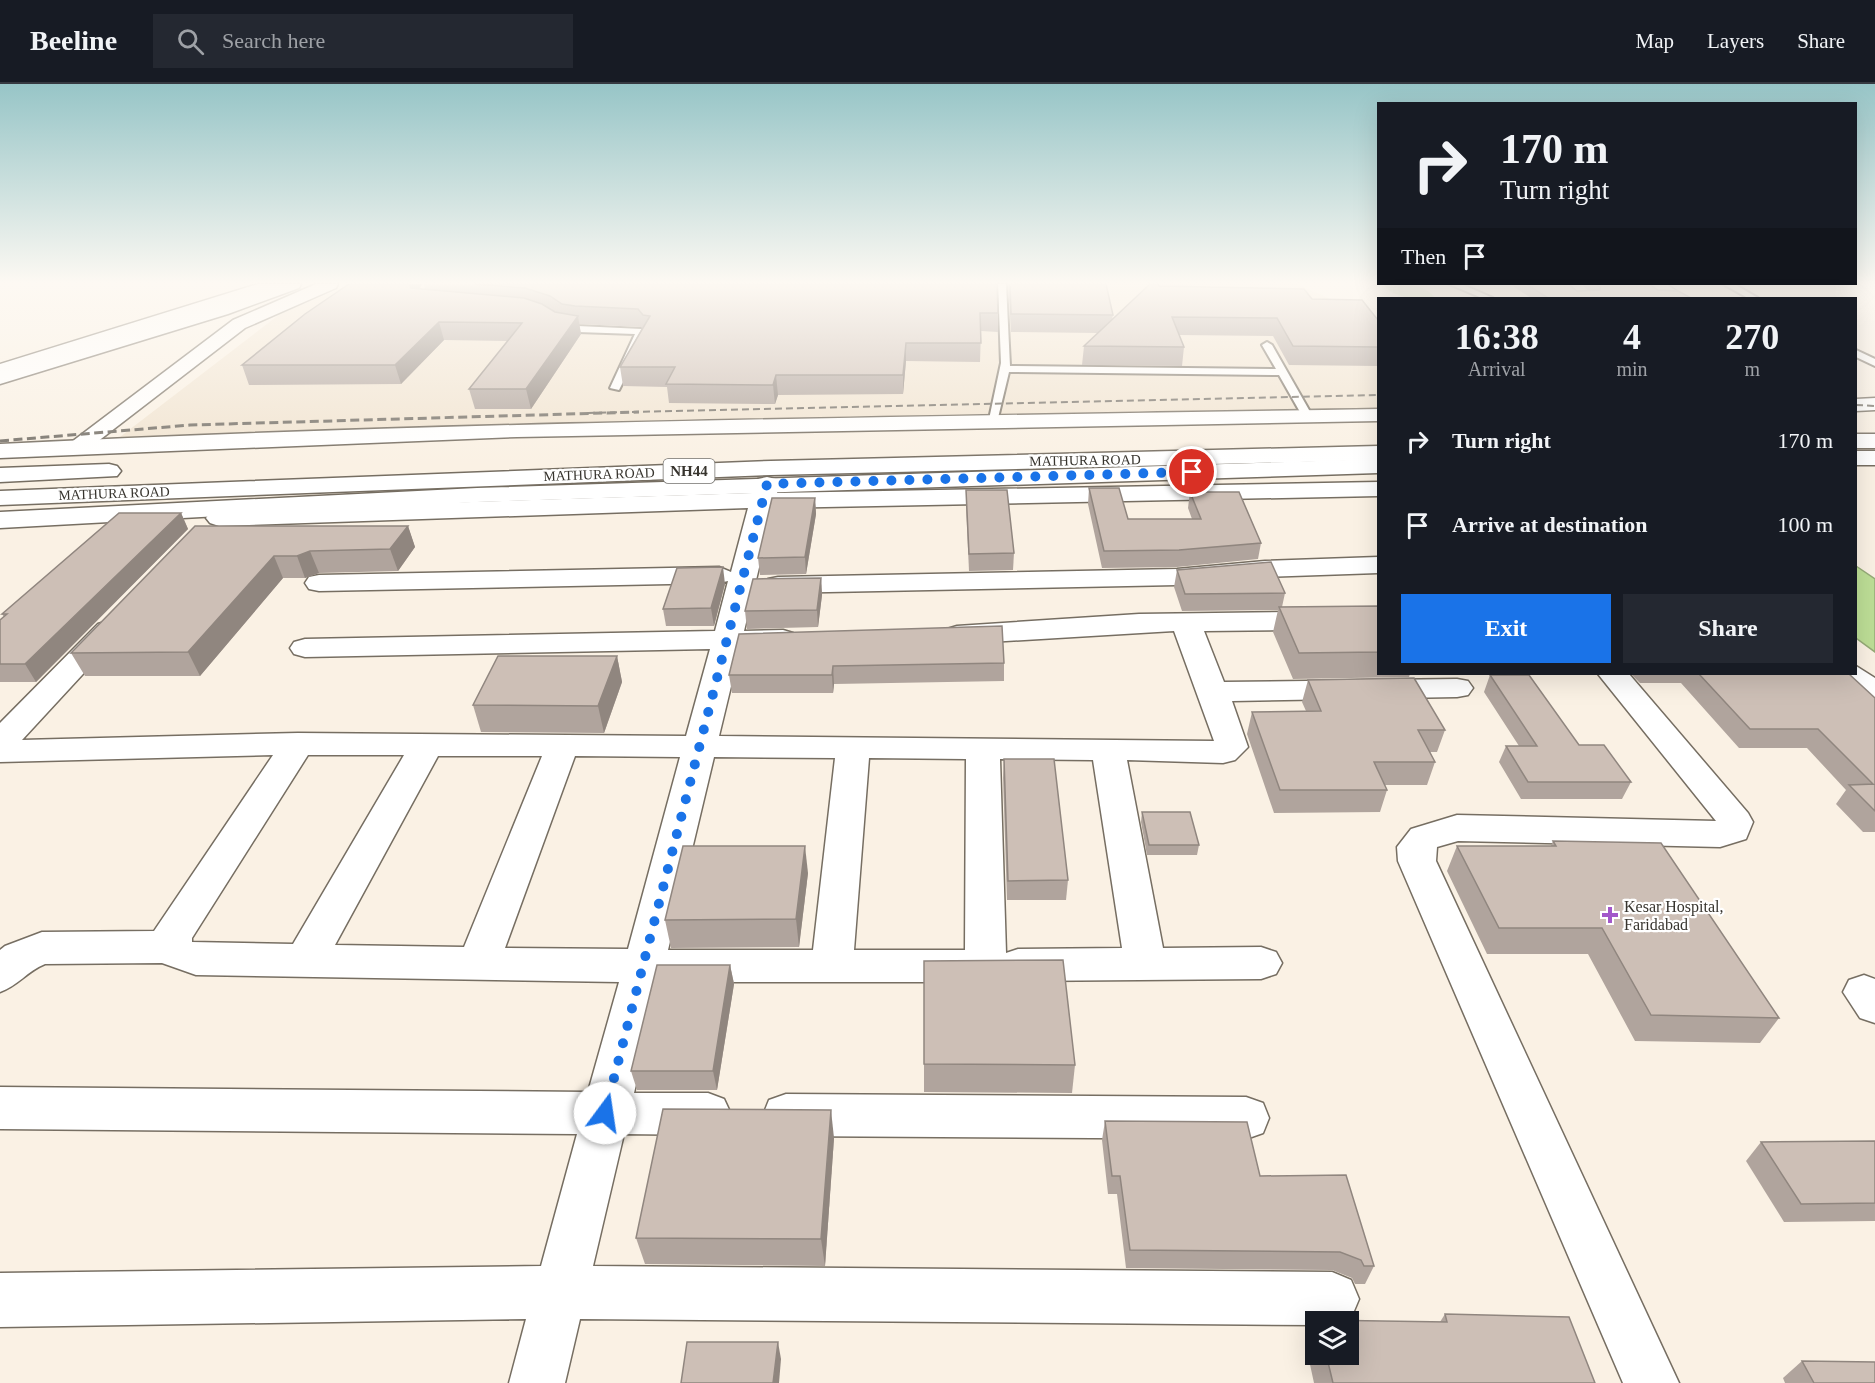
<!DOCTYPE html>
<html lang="en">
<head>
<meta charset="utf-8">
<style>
	:root { --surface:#171b24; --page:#242831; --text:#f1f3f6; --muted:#9ea1a6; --line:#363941; --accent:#1a73e8 }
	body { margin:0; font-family:Georgia,serif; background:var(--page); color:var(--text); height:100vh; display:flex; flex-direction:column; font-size:22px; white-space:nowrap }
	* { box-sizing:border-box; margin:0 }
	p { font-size:20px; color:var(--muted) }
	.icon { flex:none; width:33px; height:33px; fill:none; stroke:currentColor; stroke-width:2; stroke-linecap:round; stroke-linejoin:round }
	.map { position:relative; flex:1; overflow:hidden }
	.panel { position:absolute; left:1377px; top:213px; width:480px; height:378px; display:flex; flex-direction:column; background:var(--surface); border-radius:0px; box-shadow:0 6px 24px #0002 }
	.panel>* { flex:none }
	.banner { position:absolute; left:1377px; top:18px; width:480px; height:183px; border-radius:0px; box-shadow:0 6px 24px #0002; background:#171b24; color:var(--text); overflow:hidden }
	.tools { position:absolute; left:1305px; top:1227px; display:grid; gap:12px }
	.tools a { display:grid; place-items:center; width:54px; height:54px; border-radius:0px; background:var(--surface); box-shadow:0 6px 24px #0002; font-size:30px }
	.pin { position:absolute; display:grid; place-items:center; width:51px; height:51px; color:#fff; margin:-26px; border:3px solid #fff; border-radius:50%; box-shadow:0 2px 6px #0007 }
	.me { position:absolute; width:66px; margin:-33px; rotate:14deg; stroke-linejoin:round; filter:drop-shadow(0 0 4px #0008) }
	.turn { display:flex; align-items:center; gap:21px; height:126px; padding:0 24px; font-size:27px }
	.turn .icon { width:78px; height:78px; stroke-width:2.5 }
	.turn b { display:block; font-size:42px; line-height:51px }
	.then { display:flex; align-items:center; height:57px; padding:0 24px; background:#0003; gap:12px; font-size:22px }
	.eta { display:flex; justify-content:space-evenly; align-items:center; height:102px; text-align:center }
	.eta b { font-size:36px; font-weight:800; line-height:42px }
	.button { display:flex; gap:12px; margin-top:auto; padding:12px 24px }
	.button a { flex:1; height:69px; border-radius:0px; background:var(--accent); color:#fff; font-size:24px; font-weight:800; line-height:69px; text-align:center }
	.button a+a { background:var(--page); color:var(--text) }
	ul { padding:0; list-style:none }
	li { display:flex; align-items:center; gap:18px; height:84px; padding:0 24px }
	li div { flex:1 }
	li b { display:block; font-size:22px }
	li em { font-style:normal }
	header { display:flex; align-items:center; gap:36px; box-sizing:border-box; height:84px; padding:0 30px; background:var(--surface); border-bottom:2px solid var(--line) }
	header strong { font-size:28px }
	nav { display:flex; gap:33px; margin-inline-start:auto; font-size:21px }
	.search { width:420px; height:54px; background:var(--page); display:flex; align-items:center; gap:15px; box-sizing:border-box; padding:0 21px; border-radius:0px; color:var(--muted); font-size:22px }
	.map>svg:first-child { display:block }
</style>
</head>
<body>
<header>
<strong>Beeline</strong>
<div class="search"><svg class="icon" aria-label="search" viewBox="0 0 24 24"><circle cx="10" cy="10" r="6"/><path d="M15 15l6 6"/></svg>Search here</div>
<nav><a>Map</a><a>Layers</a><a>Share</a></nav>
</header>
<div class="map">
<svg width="1875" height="1299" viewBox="0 0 1875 1299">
	<rect width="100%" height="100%" fill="#faf1e4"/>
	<path fill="#f1e4d1" d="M 351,200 L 1297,200 L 1326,213 L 1378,244 L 1378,324 L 116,356 L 280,230 Z"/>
	<path fill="#bdde96" stroke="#95ab77" stroke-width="1.5" d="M 1856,482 L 1875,495 L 1875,568 L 1856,554 Z"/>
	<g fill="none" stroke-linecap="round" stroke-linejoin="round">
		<path fill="#bdde96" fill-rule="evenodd" d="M 1383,200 C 1400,200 1424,198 1435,214 C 1419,216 1394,215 1383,200 Z"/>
		<g stroke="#766e62" stroke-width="4">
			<g id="lane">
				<path d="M 998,200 L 1006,200 L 1010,282 L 1276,285 L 1262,261 L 1267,258 L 1272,261 L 1313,333 L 1304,335 L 1279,291 L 1009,288 L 997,338 L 988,340 L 1001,279 Z"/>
				<path d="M 1449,200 L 1461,200 L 1493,214 L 1482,214 Z"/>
				<path d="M 1723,200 L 1734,200 L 1758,214 L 1748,214 Z"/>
				<path d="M 560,237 L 578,242 L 642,245 L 646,252 L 619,306 L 610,304 L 635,250 L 578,248 L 557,242 L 555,240 Z"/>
				<path d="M 1856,266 L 1875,275 L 1875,282 L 1856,273 Z"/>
			</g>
		</g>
		<g stroke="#766e62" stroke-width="3">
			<g id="street">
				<path d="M 258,200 L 284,200 L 282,204 L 0,292 L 0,280 Z"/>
				<path d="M 316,200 L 338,200 L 336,204 L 245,244 L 84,368 L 68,368 L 65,363 L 233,236 Z"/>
				<path d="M 1646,200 L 1666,200 L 1687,214 L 1666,214 Z"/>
				<path d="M 767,393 L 776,395 L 779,400 L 777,409 L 1378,398 L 1378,412 L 773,424 L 744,547 L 783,546 L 793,549 L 798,555 L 793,561 L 740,565 L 719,652 L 1214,657 L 1174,547 L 957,560 L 947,557 L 942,551 L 947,545 L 957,542 L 1139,530 L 1378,527 L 1378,545 L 1204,547 L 1224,598 L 1457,595 L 1468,597 L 1473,604 L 1468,611 L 1457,613 L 1232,617 L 1248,663 L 1235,676 L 1223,679 L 1127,676 L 1163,864 L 1261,863 L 1276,868 L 1282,879 L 1276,890 L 1261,895 L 1018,897 L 1002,890 L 1001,894 C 989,897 980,895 970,898 L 660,898 L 634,1009 L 708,1009 L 724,1015 L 731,1030 L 724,1045 L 708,1051 L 624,1050 L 593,1182 L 1332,1188 L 1351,1196 L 1359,1215 L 1351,1234 L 1342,1238 L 1316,1238 L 1316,1241 L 580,1235 L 565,1299 L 509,1299 L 526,1235 L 0,1243 L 0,1189 L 541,1182 L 577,1050 L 0,1045 L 0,1003 L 588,1008 L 619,898 L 196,891 L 162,879 L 45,880 C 27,887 18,902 0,908 L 0,866 L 5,862 L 42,848 L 154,847 L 273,671 L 0,678 L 0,639 L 98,540 L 108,537 L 118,540 L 123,546 L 118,552 L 22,656 L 298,649 L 686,652 L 710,565 L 305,573 L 294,570 L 290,564 L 294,558 L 305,555 L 715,547 L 728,497 L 719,499 L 319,507 L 309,505 L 305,499 L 309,493 L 319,491 L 719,483 L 731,488 L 748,424 L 219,442 L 210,439 L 206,434 L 210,429 L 219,426 L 752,409 L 758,395 ZM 308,671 L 404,671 L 293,860 L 192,858 L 192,854 ZM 438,672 L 542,672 L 464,863 L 335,861 ZM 575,672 L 680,673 L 628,865 L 505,864 ZM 714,673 L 835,674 L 813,866 L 668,866 ZM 869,674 L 966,675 L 965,866 L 854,866 ZM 1000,675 L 1093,676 L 1122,864 L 1018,865 L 1006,869 Z"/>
				<path d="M 1378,473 L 1378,489 L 1265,493 L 1177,501 L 778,509 L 768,507 L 764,501 L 768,495 L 778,493 L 1177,485 L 1265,477 Z"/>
				<path d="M 1598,590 L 1629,590 L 1748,729 L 1753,738 L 1746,755 L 1720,763 L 1458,757 L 1437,763 L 1436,777 L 1679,1299 L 1623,1299 L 1398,777 L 1397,763 L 1411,745 L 1457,731 L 1716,737 Z"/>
				<path d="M 1864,891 L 1875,895 L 1875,939 L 1860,934 L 1843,908 L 1849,896 Z"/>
				<path d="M 786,1010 L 1246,1013 L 1263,1019 L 1269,1034 L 1263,1049 L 1246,1055 L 786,1052 L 769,1046 L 763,1031 L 769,1016 Z"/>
			</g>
		</g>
		<g stroke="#766e62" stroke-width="3">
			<g id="secondary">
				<path d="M 277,200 L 301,200 L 299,204 L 228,230 L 0,300 L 0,288 L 216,222 Z"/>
				<path d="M 1875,314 L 1875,326 L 1856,327 L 1856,315 Z"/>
				<path d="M 1378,325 L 1378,337 L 517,353 L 0,374 L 0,360 C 459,337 918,333 1378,325 Z"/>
				<rect x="1856" y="367" width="19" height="14"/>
				<path d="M 1378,375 L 1378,389 L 477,418 L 0,444 L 0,428 L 477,404 Z"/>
				<path d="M 1856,582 L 1875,594 L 1875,617 C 1860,614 1843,603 1834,590 L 1856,590 Z"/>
			</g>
		</g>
		<g stroke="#766e62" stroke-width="3">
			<g id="highway">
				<rect x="1856" y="350" width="19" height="14"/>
				<path d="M 1378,362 L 1378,376 L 771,391 L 0,421 L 0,407 L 771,377 Z"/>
				<path d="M 109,380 L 117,382 L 121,387 L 117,392 L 0,398 L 0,384 Z"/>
			</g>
		</g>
		<use href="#lane" fill="#fff" fill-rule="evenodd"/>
		<use href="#street" fill="#fff" fill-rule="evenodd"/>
		<use href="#secondary" fill="#fff" fill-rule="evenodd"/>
		<use href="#highway" fill="#fff" fill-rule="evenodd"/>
		<g stroke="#736e66" stroke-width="2" stroke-dasharray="7 4" stroke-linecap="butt">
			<path d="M 1856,321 L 1875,322"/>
			<path d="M 588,329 L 1378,311"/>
		</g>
		<path stroke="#736e66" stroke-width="3" stroke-dasharray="9 4.5" stroke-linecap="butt" d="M 0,357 L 190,341 L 639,328"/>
	</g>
	<g fill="#b0a49d">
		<path d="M 424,200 L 997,200 L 998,229 L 998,248 L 981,247 L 980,278 L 906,277 L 903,310 L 778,311 L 775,320 L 669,319 L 667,303 L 623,302 L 620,283 L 642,244 L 641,243 L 579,240 L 581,250 L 531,325 L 475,325 L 469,305 L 508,257 L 444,256 L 401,300 L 249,301 L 242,281 L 420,205 L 425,205 Z"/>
		<path d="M 1008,200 L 1106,200 L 1113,231 L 1112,235 L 1159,202 L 1312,215 L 1378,236 L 1378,282 L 1289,281 L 1273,252 L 1179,251 L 1184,263 L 1182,282 L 1082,281 L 1084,262 L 1098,249 L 1011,248 Z"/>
		<path d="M 1510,200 L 1568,200 L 1577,207 L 1589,207 L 1581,200 L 1649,200 L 1658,206 L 1691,214 L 1531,214 Z"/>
		<path d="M 1089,404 L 1128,435 L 1192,435 L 1188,424 L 1190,408 L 1261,459 L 1258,475 L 1177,483 L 1102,484 L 1088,420 Z"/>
		<path d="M 966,406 L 1014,469 L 1013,486 L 969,487 L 966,422 Z"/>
		<path d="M 815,414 L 816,430 L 806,490 L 760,491 L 758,474 Z"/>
		<path d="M 181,429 L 188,445 L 36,598 L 0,598 L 0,536 L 4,533 L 2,530 Z"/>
		<path d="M 195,442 L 408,442 L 415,463 L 398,487 L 319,489 L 305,494 L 283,494 L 200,592 L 85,592 L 71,569 Z"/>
		<path d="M 1177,486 L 1285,509 L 1282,523 L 1378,522 L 1378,590 L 1410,590 L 1409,593 L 1293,595 L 1273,548 L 1278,526 L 1182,527 L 1174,503 Z"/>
		<path d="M 821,494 L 822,511 L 818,543 L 747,545 L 745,527 Z"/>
		<path d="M 725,500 L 714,542 L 666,542 L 663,525 Z"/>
		<path d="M 739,550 L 1004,579 L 1004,597 L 834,600 L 833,609 L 732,609 L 729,591 Z"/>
		<path d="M 617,572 L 622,598 L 604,649 L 481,648 L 473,621 Z"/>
		<path d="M 1631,590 L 1849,590 L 1875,614 L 1875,748 L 1863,748 L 1836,720 L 1846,706 L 1807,664 L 1739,664 L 1681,599 L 1640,599 Z"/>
		<path d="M 1490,591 L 1579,661 L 1631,698 L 1622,715 L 1521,715 L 1499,678 L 1506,662 L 1519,662 L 1484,608 Z"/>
		<path d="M 1308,596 L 1445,646 L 1437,668 L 1430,668 L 1435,678 L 1427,701 L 1385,701 L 1387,706 L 1380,728 L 1274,729 L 1247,650 L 1252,628 L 1306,627 L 1302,618 Z"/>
		<path d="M 1004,675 L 1068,796 L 1066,816 L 1007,816 L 1003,694 Z"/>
		<path d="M 1142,728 L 1199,761 L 1197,771 L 1147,771 L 1141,738 Z"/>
		<path d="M 1553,757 L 1779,934 L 1760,959 L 1635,957 L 1588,870 L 1487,870 L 1447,787 L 1457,762 L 1551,762 Z"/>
		<path d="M 808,789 L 799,863 L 671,864 L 665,836 Z"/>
		<path d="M 730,881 L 734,900 L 717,1006 L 637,1006 L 631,987 Z"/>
		<path d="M 924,980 L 1075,981 L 1072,1009 L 924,1008 Z"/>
		<path d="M 1105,1037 L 1260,1092 L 1374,1182 L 1365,1200 L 1355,1200 L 1352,1194 L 1332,1186 L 1126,1184 L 1117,1110 L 1108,1110 L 1102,1056 Z"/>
		<path d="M 834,1054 L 825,1182 L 645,1180 L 636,1154 Z"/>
		<path d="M 1875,1057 L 1875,1137 L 1784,1138 L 1746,1077 L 1761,1058 Z"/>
		<path d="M 1445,1230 L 1595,1299 L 1314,1299 L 1306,1262 L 1316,1242 L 1316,1270 L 1348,1270 L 1348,1238 L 1317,1238 L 1318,1236 L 1440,1238 Z"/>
		<path d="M 1802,1277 L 1875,1299 L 1785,1299 L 1783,1294 Z"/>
	</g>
	<g fill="#90867f">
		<path d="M 409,200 L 422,200 L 414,218 L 409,201 Z"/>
		<path d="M 578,232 L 581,250 L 531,325 L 526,305 Z"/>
		<path d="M 439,238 L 444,256 L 401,300 L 395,281 Z"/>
		<path d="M 906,259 L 906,277 L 903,310 L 903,291 Z"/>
		<path d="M 776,291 L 778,311 L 775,320 L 773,301 Z"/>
		<path d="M 815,414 L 816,430 L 806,490 L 805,473 Z"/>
		<path d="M 181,429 L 188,445 L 36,598 L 25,580 Z"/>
		<path d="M 408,442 L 415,463 L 398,487 L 390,465 Z"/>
		<path d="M 310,467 L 319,489 L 305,494 L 297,472 Z"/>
		<path d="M 274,472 L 283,494 L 200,592 L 188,568 Z"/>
		<path d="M 723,483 L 725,500 L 714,542 L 711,524 Z"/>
		<path d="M 821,494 L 822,511 L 818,543 L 817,526 Z"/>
		<path d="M 617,572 L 622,598 L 604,649 L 598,622 Z"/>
		<path d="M 833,582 L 834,600 L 833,609 L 832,591 Z"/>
		<path d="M 805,762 L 808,789 L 799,863 L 796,835 Z"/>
		<path d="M 730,881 L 734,900 L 717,1006 L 713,987 Z"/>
		<path d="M 831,1026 L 834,1054 L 825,1182 L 821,1155 Z"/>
		<path d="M 778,1258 L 781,1275 L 779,1299 L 773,1299 Z"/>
	</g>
	<g fill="#cdbfb6" stroke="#90867f" stroke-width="1.5">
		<path d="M 349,200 L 409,200 L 411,204 L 524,214 L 542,220 L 555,228 L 578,232 L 526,305 L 469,305 L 522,239 L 439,238 L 395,281 L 242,281 L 305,230 Z"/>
		<path d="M 474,200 L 997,200 L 998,229 L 980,229 L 981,259 L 906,259 L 903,291 L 776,291 L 773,301 L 666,300 L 675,283 L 620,283 L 650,232 L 643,231 L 638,225 L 575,222 L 562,220 L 550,212 L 525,204 Z"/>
		<path d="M 1010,200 L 1106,200 L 1113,231 L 1011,230 Z"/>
		<path d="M 1150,200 L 1158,200 L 1159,202 L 1304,205 L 1312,215 L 1362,216 L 1378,236 L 1378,263 L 1293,262 L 1277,234 L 1172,233 L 1184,263 L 1084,262 Z"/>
		<path d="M 1526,200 L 1568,200 L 1577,207 L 1600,206 L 1600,203 L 1595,200 L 1649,200 L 1658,206 L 1678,207 L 1691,214 L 1548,214 Z"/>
		<path d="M 1089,404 L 1119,404 L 1128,435 L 1201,435 L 1190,408 L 1239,408 L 1261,459 L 1179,466 L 1104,467 Z"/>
		<path d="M 966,406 L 1007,406 L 1014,469 L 969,470 Z"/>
		<path d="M 772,414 L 815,414 L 805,473 L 758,474 Z"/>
		<path d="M 119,429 L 181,429 L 25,580 L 0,580 L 0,536 L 7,530 L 2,530 Z"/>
		<path d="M 195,442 L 408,442 L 390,465 L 310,467 L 297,472 L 274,472 L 188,568 L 71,569 Z"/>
		<path d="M 1271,478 L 1285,509 L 1185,510 L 1177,486 Z"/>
		<path d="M 723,483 L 711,524 L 663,525 L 677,484 Z"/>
		<path d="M 821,494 L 817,526 L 745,527 L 753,495 Z"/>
		<path d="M 1378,522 L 1378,568 L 1299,569 L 1279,523 Z"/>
		<path d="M 1002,542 L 1004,579 L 833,582 L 832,591 L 729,591 L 739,550 Z"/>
		<path d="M 498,572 L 617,572 L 598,622 L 473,621 Z"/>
		<path d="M 1699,590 L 1849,590 L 1875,614 L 1875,727 L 1849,701 L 1873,700 L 1818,645 L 1750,645 Z"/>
		<path d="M 1490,591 L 1529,591 L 1579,661 L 1604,661 L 1631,698 L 1528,698 L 1506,662 L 1537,662 Z"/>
		<path d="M 1414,594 L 1445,646 L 1418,646 L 1435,678 L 1374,678 L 1387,706 L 1280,706 L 1252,628 L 1321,627 L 1308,596 Z"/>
		<path d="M 1004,675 L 1054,675 L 1068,796 L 1008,797 Z"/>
		<path d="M 1142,728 L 1190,728 L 1199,761 L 1149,761 Z"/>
		<path d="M 1553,757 L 1661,759 L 1779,934 L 1651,931 L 1602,844 L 1499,844 L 1457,762 L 1556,762 Z"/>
		<path d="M 683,762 L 805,762 L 796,835 L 665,836 Z"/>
		<path d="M 1063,876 L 1075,981 L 924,980 L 924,877 Z"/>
		<path d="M 657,881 L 730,881 L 713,987 L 631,987 Z"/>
		<path d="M 663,1025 L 831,1026 L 821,1155 L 636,1154 Z"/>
		<path d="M 1105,1037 L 1247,1038 L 1260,1092 L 1346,1091 L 1374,1182 L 1364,1182 L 1361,1176 L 1340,1168 L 1130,1166 L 1120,1092 L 1112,1092 Z"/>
		<path d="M 1875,1057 L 1875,1119 L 1801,1120 L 1761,1058 Z"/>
		<path d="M 1445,1230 L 1569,1233 L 1595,1299 L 1333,1299 L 1326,1270 L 1348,1270 L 1348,1238 L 1318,1238 L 1318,1236 L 1447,1238 Z"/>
		<path d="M 687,1258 L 778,1258 L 773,1299 L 681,1299 Z"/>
		<path d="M 1802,1277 L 1875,1278 L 1875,1299 L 1814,1299 Z"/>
	</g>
	<linearGradient id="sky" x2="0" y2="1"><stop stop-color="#97c5c7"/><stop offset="0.52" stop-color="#fdf9f3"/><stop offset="1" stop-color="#fdf9f3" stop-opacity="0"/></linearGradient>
	<rect width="1875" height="382" fill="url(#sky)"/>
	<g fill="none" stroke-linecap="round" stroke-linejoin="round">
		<path stroke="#1a73e8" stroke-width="10" stroke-dasharray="0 18" d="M 605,1029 L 767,400 L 1192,388"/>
	</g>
	<path fill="#a358ca" stroke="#fff" stroke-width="2" d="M1607 822h6v6h6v6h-6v6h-6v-6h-6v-6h6z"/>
	<g text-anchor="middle" stroke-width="4.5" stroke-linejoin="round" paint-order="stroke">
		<g font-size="14" fill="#37342e" stroke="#fff">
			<text transform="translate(1085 376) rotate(-1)" y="5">MATHURA ROAD</text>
			<text transform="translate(599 390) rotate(-2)" y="5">MATHURA ROAD</text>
			<text transform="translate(114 409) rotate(-2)" y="5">MATHURA ROAD</text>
		</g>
		<rect fill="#fff" stroke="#73716d" stroke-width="1.5" x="663.5" y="375" width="51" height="24" rx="4.5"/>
		<g font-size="15" font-weight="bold" fill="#37342e">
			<text x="689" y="392">NH44</text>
		</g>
		<g font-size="16" fill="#37342e" stroke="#fff" text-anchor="start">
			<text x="1624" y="828">Kesar Hospital,<tspan x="1624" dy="18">Faridabad</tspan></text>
		</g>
	</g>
</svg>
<div class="tools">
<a><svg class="icon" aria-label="layers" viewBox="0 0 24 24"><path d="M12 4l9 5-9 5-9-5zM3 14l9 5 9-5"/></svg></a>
</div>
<div class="pin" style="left:1192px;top:388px;background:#d93025"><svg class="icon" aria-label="arrive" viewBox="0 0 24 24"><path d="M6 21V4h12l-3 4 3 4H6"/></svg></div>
<svg class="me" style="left:605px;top:1029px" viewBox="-20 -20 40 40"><circle r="19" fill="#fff"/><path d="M0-13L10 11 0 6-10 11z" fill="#1a73e8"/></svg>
<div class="banner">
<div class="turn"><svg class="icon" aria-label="right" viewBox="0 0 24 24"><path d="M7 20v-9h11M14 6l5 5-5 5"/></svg><div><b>170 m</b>Turn right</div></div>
<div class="then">Then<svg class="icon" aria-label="arrive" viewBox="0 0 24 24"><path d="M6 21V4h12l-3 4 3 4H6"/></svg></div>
</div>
<section class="panel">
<div class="eta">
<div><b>16:38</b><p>Arrival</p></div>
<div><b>4</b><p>min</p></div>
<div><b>270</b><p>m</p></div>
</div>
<ul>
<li><svg class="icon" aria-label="right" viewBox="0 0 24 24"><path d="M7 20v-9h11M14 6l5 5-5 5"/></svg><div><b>Turn right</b></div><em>170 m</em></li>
<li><svg class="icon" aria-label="arrive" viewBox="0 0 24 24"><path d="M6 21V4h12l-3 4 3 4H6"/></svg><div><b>Arrive at destination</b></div><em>100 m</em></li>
</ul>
<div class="button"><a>Exit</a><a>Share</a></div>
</section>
</div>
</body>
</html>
